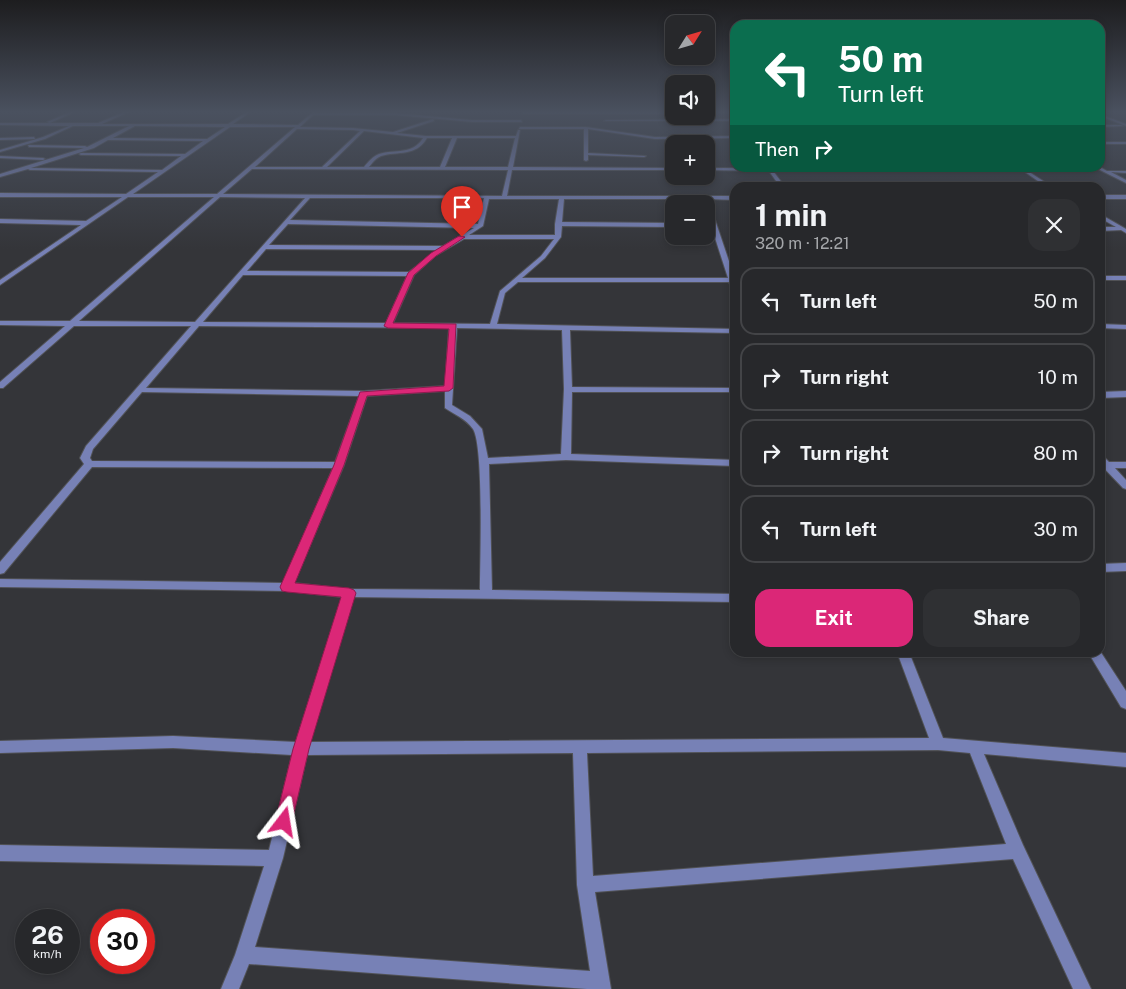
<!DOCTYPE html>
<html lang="en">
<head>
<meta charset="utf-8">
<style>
	:root { --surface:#27282b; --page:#2f3033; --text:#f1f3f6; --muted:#a4a6a9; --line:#434447; --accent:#db2777 }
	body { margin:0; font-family:"Public Sans",sans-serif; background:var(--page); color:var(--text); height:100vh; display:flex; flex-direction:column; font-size:19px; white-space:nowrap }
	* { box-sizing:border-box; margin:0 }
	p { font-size:16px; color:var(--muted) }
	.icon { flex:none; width:28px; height:28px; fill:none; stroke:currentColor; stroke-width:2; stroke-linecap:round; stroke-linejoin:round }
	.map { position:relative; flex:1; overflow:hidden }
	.side { position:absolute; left:730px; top:182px; width:375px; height:475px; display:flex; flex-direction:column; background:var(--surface); border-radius:15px; box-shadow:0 2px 8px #0003,0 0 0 1px var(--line) }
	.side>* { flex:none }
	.guide { position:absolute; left:730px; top:20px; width:375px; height:152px; border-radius:15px; box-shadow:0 2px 8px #0003,0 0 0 1px var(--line); background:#0b6e4f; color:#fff; overflow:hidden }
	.needle { width:32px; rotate:53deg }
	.controls { position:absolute; left:665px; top:15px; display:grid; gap:10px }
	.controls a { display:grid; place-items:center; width:50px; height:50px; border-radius:10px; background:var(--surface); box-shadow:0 2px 8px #0003,0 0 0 1px var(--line); font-size:25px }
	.speed { position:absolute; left:15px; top:909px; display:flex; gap:10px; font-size:25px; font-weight:700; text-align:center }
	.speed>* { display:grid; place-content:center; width:65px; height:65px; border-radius:50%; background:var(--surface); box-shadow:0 2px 8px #0003,0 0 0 1px var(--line); line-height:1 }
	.speed small { font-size:12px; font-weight:400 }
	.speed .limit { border:8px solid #d22; background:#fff; color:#111 }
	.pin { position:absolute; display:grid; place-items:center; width:42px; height:42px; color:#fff; margin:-51px -21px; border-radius:50% 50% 50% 0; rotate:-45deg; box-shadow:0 0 5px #0007 }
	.pin .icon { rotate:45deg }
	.me { position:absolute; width:55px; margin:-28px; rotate:14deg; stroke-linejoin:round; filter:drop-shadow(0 0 4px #0008) }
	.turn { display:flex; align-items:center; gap:18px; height:105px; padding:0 25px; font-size:22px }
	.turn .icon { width:65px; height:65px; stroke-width:2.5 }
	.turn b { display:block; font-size:35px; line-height:42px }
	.then { display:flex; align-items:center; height:48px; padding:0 25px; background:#0003; gap:10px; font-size:19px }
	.round { display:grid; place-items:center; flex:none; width:52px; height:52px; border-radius:15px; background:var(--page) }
	.overview { display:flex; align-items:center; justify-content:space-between; height:85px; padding:0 25px }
	h1 { font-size:30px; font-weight:700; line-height:38px }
	.primary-button { display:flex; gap:10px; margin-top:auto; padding:10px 25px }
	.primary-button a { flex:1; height:58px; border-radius:15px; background:var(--accent); color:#fff; font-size:20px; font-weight:700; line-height:58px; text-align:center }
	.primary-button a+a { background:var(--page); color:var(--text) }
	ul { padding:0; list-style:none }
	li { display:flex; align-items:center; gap:15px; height:68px; margin:0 10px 8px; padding:0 15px; border:2px solid var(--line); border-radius:15px }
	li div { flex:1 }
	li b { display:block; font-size:19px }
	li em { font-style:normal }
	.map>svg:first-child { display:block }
</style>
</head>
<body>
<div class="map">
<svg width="1126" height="989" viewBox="0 0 1126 989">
	<rect width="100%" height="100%" fill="#343539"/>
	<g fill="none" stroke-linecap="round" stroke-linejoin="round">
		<g stroke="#515256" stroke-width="2">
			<g id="street">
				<path d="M 72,111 L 77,111 L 50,123 L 47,122 Z"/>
				<path d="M 126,111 L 131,111 L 102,124 L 228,124 L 248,111 L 252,111 L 233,124 L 298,125 L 314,111 L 318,111 L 316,113 L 395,113 L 472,120 L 521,120 L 522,122 L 472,122 L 395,115 L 313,115 L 300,127 L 353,128 L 393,132 L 433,119 L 434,121 L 397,133 L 426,136 L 516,136 L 518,130 L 520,130 L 513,167 L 674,168 L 674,170 L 512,170 L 507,196 L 735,196 L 735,200 L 708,199 L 735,279 L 735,291 L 732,289 L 729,282 L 518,282 L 505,293 L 497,324 L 735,329 L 735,333 L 570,330 L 572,387 L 735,388 L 735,392 L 572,392 L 571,454 L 735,460 L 735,466 L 566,460 L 489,464 L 492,590 L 735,594 L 735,602 L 353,597 L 310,742 L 929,738 L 897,652 L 909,652 L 943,738 L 1126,753 L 1126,767 L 984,754 L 1023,845 L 1091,989 L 1073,989 L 1013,859 L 595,892 L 611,989 L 587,989 L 249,964 L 239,989 L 221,989 L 235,955 L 264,866 L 0,861 L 0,845 L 269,850 L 292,755 L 173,748 L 0,753 L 0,741 L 173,736 L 296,742 L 342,597 L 287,591 L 0,587 L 0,579 L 283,583 L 333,468 L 92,467 L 4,573 L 0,574 L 0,562 L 84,464 L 80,458 L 86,446 L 191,326 L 74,326 L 3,388 L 0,388 L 0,382 L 65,326 L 0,325 L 0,321 L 70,321 L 214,197 L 128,197 L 0,285 L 0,280 L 81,225 L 0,223 L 0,219 L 86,221 L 122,197 L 0,197 L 0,193 L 126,194 L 158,172 L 30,170 L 28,169 L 0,177 L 0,174 L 84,148 L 29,147 L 28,145 L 85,146 L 87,147 L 129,126 L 73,126 L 45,139 L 0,152 L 0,150 L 43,137 L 69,126 L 0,125 L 0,123 L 98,123 ZM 135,126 L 225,127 L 207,139 L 113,138 ZM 230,127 L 295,127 L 217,194 L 133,194 ZM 297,129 L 353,130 L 360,131 L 322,167 L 255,167 ZM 364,131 L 423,138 C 413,155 395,149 379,154 C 373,156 368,162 364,167 L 327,167 ZM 427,138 L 452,138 L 440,167 L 369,167 C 372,163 376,158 381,156 C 398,151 416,157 427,138 ZM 457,138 L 515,138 L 508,167 L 445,167 ZM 108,140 L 203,141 L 185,154 L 81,153 L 79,154 L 81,155 L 181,156 L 162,170 L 31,168 L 94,148 ZM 252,169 L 508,170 L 502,196 L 223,194 ZM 220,197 L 305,198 L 195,322 L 79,321 ZM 310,198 L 484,198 L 478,224 L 290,220 ZM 489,199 L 559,199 L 555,224 L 555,235 L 469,235 L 483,226 ZM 564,199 L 703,199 L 704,204 L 706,204 L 706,210 L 728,278 L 522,278 L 545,258 L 561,237 L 562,226 L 674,227 L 674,223 L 562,222 ZM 288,224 L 474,228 L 443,246 L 269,245 ZM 464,239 L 554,239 L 541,256 L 500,291 L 490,324 L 393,323 L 414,275 L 435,256 ZM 266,249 L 437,250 L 409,272 L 247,271 ZM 243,275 L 407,276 L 386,323 L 203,322 ZM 199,326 L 449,328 L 445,386 L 364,391 L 146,388 ZM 457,328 L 562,330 L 564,389 L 561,454 L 488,458 L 482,429 L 470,416 L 452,405 ZM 445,391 L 445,408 C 454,414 466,419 473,429 C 484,446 480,563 480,590 L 349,589 L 294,583 L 344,465 L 367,396 ZM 142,392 L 359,396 L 335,462 L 92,461 L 90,458 L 93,449 ZM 938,750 L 970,753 L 1006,844 L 593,876 L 587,753 ZM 573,753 L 577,885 L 590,971 L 255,947 L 283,858 L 307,755 Z"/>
				<path d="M 706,111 L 729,111 L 731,112 L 706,113 Z"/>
				<path d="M 522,112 L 674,112 L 674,114 L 523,114 Z"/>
				<path d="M 1100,114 L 1126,124 L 1126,126 L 1100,116 Z"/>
				<path d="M 735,119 L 735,121 L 604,121 L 606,120 Z"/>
				<path d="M 1100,125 L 1121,125 L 1123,126 L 1100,127 Z"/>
				<path d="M 520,127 L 586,127 L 655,137 L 735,136 L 735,138 L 655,139 L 588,129 L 588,153 L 646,156 L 644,157 L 588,155 L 588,160 L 586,161 L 584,160 L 584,129 L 519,129 Z"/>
				<path d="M 34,137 L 35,139 L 0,140 L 0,138 Z"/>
				<rect x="1100" y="142" width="26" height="2"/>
				<path d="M 0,156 L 43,158 L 45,159 L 43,160 L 0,158 Z"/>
				<path d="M 1100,167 L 1107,171 L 1126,171 L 1126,173 L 1111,172 L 1126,180 L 1126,183 L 1096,168 Z"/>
				<path d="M 706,168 L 1020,170 L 1019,168 L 1023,168 L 1054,188 L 1048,188 L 1025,172 L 773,171 L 786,188 L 781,188 L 769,171 L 706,170 Z"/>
				<rect x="1100" y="195" width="26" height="4"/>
				<path d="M 1100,214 L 1126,229 L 1126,233 L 1121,230 L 1100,231 L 1100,227 L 1116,227 L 1100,218 Z"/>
				<rect x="1100" y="276" width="26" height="4"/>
				<path d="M 1100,324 L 1126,325 L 1126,329 L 1100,328 Z"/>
				<path d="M 1126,391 L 1126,397 L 1100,398 L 1100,392 Z"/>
				<path d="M 1100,455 L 1103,456 L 1109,462 L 1126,462 L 1126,468 L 1115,468 L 1126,480 L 1126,489 L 1123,488 L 1100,464 Z"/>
				<path d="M 1126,563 L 1126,571 L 1100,572 L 1100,564 Z"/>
				<path d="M 1100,651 L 1126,691 L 1126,709 L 1121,707 L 1088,652 L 1100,652 Z"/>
			</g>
		</g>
		<use href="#street" fill="#7781b6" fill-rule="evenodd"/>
	</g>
	<linearGradient id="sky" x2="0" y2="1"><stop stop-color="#1d1d1f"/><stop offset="0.45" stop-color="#4a515f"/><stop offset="1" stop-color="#4a515f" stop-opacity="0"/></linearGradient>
	<rect width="1126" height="249" fill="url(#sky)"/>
	<path fill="#db2777" stroke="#8e194d" d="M 459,236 L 465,237 L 436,256 L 414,275 L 393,323 L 456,324 L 453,388 L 449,391 L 367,396 L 344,465 L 295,583 L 349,588 L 354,590 L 356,593 L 309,749 L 292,822 L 290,828 L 284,830 L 277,828 L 275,822 L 293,749 L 341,597 L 287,592 L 282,591 L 280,587 L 334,465 L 360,392 L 444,386 L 449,329 L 388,328 L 384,326 L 408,273 L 431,253 Z"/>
</svg>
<div class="controls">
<a><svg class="needle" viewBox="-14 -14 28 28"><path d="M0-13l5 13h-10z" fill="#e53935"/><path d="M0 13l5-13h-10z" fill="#a4a6a9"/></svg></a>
<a><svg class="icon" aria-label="sound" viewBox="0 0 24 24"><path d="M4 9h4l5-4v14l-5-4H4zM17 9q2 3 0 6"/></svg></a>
<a>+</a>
<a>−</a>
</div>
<div class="speed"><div>26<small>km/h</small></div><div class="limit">30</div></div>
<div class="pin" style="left:462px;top:237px;background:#d93025"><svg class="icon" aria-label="arrive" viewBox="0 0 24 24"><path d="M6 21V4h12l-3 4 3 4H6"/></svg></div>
<svg class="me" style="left:284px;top:822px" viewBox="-20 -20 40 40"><path d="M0-17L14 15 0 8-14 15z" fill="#db2777" stroke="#fff" stroke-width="4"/></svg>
<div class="guide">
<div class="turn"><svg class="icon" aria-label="left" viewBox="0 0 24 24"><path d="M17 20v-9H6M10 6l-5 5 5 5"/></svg><div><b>50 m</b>Turn left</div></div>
<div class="then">Then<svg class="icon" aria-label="right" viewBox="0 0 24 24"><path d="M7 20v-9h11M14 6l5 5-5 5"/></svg></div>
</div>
<section class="side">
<div class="overview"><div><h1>1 min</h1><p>320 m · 12:21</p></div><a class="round"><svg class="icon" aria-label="close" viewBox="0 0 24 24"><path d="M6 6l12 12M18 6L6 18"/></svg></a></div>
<ul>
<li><svg class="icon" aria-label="left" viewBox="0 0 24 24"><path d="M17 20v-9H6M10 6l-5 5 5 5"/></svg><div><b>Turn left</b></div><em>50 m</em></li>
<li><svg class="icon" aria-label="right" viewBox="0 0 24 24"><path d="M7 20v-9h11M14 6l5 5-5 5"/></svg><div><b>Turn right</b></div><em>10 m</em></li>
<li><svg class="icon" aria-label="right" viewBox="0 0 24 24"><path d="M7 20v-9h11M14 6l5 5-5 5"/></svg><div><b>Turn right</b></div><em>80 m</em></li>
<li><svg class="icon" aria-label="left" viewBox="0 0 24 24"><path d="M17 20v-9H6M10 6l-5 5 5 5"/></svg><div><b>Turn left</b></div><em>30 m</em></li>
</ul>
<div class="primary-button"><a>Exit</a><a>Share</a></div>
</section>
</div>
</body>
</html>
